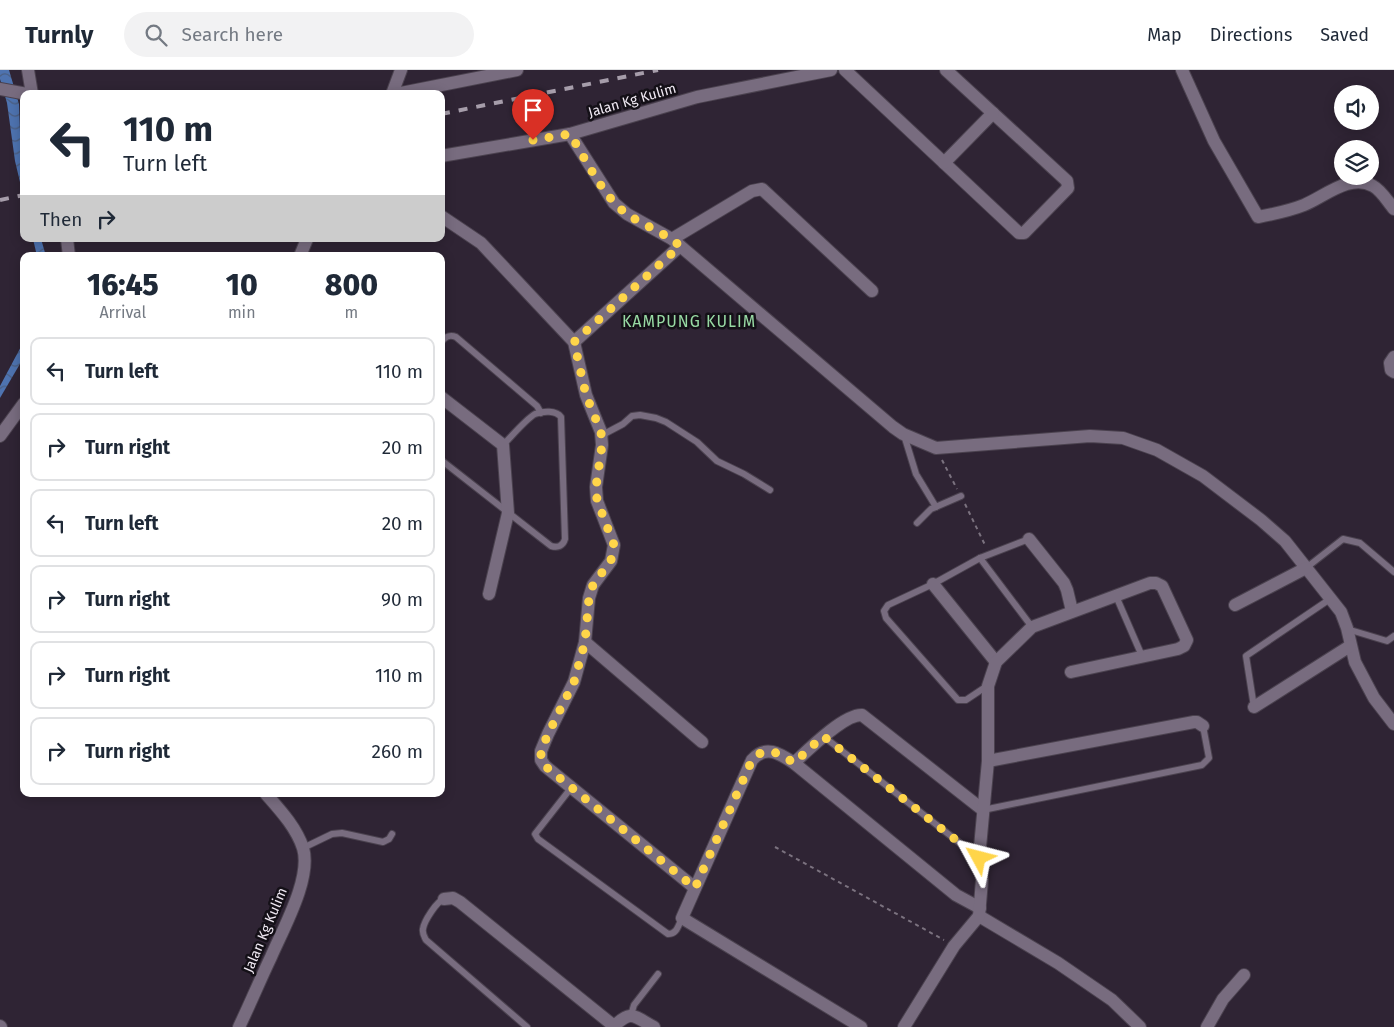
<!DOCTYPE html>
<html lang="en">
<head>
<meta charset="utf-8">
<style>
	:root { --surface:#fff; --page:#f2f2f3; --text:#1f2937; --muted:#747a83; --line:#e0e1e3 }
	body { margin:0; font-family:"Fira Sans",sans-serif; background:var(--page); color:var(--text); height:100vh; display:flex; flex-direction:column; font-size:19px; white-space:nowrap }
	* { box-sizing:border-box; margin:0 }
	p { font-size:16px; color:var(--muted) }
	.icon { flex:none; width:28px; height:28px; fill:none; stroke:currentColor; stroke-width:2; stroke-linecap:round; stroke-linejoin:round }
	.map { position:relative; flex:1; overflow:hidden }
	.details { position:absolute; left:20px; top:182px; width:425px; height:545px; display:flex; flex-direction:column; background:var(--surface); border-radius:10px; box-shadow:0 2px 12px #0003 }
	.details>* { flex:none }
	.banner { position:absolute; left:20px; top:20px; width:425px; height:152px; border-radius:10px; box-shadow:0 2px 12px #0003; background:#fff; color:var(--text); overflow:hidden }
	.tools { position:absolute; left:1334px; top:15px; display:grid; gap:10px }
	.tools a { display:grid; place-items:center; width:45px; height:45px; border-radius:50%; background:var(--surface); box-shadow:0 2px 12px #0003; font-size:25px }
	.pin { position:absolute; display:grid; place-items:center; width:42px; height:42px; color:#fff; margin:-51px -21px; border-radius:50% 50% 50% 0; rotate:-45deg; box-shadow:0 0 5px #0007 }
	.pin .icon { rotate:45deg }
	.me { position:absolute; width:55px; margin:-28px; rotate:308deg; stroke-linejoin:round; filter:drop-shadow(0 0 4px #0008) }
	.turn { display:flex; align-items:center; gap:18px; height:105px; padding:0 20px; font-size:22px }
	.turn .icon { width:65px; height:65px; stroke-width:2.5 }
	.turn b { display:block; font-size:35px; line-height:42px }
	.then { display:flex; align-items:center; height:48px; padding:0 20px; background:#0003; gap:10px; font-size:19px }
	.eta { display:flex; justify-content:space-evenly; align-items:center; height:85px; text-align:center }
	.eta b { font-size:30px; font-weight:800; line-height:35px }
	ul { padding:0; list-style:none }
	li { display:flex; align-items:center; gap:15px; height:68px; margin:0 10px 8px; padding:0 10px; border:2px solid var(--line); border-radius:10px }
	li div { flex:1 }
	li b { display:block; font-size:19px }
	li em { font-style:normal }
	header { display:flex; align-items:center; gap:30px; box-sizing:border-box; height:70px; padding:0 25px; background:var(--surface); border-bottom:1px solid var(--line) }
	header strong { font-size:24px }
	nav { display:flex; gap:28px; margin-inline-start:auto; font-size:18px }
	.search { width:350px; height:45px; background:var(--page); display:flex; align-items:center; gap:12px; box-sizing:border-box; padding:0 18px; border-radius:28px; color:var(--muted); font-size:19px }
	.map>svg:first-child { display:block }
</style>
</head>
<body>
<header>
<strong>Turnly</strong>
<div class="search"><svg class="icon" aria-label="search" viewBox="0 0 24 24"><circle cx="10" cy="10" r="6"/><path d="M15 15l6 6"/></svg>Search here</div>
<nav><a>Map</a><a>Directions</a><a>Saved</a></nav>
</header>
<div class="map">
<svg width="1394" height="957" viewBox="0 0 1394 957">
	<defs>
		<pattern id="water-waves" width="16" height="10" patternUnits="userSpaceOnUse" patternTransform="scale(1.25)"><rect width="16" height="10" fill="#4e73b0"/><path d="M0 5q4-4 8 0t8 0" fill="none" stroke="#4b5f82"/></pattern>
	</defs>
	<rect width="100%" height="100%" fill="#2f2434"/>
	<g fill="url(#water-waves)">
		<path d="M 0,0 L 9,0 L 19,34 L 21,91 L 24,103 L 24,129 L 15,91 L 7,33 L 0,9 Z"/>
		<path d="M 33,169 L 41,169 L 46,186 L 37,186 Z"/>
		<path d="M 24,271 L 24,287 L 0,328 L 0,316 Z"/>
	</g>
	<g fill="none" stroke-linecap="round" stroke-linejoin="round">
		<g stroke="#4b424f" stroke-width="8">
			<g id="lane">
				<path d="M 441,272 C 445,267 449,264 456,267 L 537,336 L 541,343"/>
				<path d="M 904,365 L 916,404 L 936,437"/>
				<path d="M 603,367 L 606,363 L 623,354 L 632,346 L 640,345 L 656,348 L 666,352 L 697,372 L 717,391 L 744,404 L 770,420"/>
				<path d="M 441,390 L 551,476 C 558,478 563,476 565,469 L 561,347 C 556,340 543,341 535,344 C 526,349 511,367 503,375"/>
				<path d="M 917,453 L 931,439 L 961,426"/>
				<path d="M 980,488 L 1032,557"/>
				<path d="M 1306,498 L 1343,469 L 1360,473 L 1394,502"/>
				<path d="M 1116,526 L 1142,586"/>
				<path d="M 1347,559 L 1387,571 L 1394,566"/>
				<path d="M 987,616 L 966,630 L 958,630 L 886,548 L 884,541 L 888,535 L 933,514 L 980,488 L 1029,469"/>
				<path d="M 1254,637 L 1246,586 L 1330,529"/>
				<path d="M 823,666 L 979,788"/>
				<path d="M 571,718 L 535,764 L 538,769 L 668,864 C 677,864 678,856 682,848"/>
				<path d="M 983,740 L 1202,695 L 1209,688 L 1203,656"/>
				<path d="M 303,778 L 332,764 L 342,763 L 383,772 L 389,769 L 392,764"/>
				<path d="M 444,829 C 437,831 424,851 423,859 C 422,863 424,866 426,870 L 527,957"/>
				<path d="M 631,945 L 634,935 L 658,904"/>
			</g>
		</g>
		<g stroke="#4b424f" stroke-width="14">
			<g id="street">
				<path d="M 28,0 L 32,24"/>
				<path d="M 845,0 L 1019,163 L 1024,163 L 1068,118 L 1067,111 L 946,0"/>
				<path d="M 1182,0 L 1214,71 L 1258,147 C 1274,144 1289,141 1304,135 C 1324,127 1350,103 1373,116 C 1381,120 1388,132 1394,139"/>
				<path d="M 0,19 L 27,24"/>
				<path d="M 392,24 L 401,0"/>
				<path d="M 396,24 L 517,0"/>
				<path d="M 570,64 L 614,133 L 627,144 L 672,169 L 893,357 L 903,364 L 936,378 L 1090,366 L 1123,368 L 1157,380 L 1203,406 L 1261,450 L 1285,471 L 1341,542 L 1347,558 L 1355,592 L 1374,628 L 1394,654"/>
				<path d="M 441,86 L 570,64 L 697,27 L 831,0"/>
				<path d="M 944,93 L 993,43"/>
				<path d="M 441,146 L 481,173 L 574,272 L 586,325 L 601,362 L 602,375 L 596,417 L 597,431 L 614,475 L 611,491 L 593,515 L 589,528 L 585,572 L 574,612 L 548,664 L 541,681 L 541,690 L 545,696 L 695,818"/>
				<path d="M 67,169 L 69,186"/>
				<path d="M 672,169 L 752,121 L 762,119 L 872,221"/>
				<path d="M 300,186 L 307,169"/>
				<path d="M 574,272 L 680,176"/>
				<path d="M 1394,287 L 1390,293 L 1391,300 L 1394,302"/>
				<path d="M 441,327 L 503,375 L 508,443 L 489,524"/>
				<path d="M 0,366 L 24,333"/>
				<path d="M 1029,469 L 1064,513 L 1067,520 L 1072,541"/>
				<path d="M 933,514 L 996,592"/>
				<path d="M 1235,535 L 1306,498"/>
				<path d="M 585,572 L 702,672"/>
				<path d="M 1254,637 L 1350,576"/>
				<path d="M 988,691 L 1194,652 L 1197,652 L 1203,656"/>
				<path d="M 794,693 C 780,684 766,674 752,690 L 682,848 L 861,957"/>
				<path d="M 444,829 L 453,828 L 460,832 L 614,956"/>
				<path d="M 980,838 L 956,825 L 794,693 C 808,680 844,644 862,645 L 983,740"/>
				<path d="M 979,846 L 1058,893 L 1112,930 L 1140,957"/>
				<path d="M 0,956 L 1,957"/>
				<path d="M 239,957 C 250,934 260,910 271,887 C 283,859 312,808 303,778 C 296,757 280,740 266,724"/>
				<path d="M 613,957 C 632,939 633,946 654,957"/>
				<path d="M 904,957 L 954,876 L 979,846 L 982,810 L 979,788 L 988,691 L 988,616 L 996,592 L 1032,557 L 1150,513 L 1156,513 L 1162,516 L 1187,570 L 1184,576 L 1178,579 L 1071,602"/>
				<path d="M 1207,957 L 1223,929 L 1244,905"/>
			</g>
		</g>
		<g stroke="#7b727f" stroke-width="2" stroke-dasharray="4 4" stroke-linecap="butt">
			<path d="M 942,390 L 957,419"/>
			<path d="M 965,434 L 986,477"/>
			<path d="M 775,777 L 944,870"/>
		</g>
		<use href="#lane" stroke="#786c7f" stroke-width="6"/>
		<use href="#street" stroke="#786c7f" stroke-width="12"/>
		<g stroke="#a69daa" stroke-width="4" stroke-dasharray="9 9" stroke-linecap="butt">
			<path d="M 441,44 L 658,0"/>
			<path d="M 0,130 L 24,125"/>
		</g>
	</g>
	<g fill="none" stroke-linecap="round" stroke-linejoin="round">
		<path stroke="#ffd54a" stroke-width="9" stroke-dasharray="0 16.2" d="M 533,70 L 570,64 C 585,88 604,128 627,144 C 644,156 664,162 680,176 L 574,272 L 586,325 L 601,362 L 602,375 L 596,417 L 597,430 L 614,475 L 611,490 L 593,515 L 589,528 L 585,572 L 574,612 L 548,664 L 541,681 L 541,690 L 545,696 L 695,818 L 752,690 C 766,674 780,684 794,693 L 823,666 L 979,788"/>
	</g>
	<g text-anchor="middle" stroke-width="5" stroke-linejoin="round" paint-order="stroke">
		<g font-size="14" fill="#f0e9f3" stroke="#141017">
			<text transform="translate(632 30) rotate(-16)" y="5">Jalan Kg Kulim</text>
			<text transform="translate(265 860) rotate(-67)" y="5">Jalan Kg Kulim</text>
		</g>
		<g font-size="16" letter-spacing="1" fill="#97d9a3" stroke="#141017">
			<text x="689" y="257">KAMPUNG KULIM</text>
		</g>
	</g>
</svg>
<div class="tools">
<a><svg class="icon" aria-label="sound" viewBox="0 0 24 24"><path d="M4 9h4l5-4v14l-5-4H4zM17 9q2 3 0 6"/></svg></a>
<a><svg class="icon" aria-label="layers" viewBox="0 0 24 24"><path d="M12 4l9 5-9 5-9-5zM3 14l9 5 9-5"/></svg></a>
</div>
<div class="pin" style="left:533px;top:70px;background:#d93025"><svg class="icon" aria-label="arrive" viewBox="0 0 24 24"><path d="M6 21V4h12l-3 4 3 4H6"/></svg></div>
<svg class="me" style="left:979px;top:788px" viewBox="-20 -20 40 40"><path d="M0-17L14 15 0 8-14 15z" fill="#ffd54a" stroke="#fff" stroke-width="4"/></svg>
<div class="banner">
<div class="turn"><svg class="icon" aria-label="left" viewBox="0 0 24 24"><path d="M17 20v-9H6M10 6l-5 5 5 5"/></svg><div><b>110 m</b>Turn left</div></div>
<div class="then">Then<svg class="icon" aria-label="right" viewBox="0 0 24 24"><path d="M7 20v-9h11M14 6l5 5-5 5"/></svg></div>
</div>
<section class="details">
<div class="eta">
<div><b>16:45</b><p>Arrival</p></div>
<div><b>10</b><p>min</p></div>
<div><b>800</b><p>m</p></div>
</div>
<ul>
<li><svg class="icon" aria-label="left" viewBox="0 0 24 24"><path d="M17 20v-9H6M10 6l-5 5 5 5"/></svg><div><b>Turn left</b></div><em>110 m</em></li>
<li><svg class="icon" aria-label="right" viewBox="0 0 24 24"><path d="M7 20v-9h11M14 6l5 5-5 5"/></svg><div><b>Turn right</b></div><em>20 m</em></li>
<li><svg class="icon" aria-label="left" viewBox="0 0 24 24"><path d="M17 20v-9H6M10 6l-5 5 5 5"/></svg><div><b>Turn left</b></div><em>20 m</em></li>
<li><svg class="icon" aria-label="right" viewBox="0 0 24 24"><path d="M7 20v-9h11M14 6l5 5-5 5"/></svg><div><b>Turn right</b></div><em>90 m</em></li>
<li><svg class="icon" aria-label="right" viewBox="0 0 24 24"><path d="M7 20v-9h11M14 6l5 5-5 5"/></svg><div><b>Turn right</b></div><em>110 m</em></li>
<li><svg class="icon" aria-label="right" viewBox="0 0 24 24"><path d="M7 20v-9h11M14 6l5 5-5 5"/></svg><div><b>Turn right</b></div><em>260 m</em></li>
</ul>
</section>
</div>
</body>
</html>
